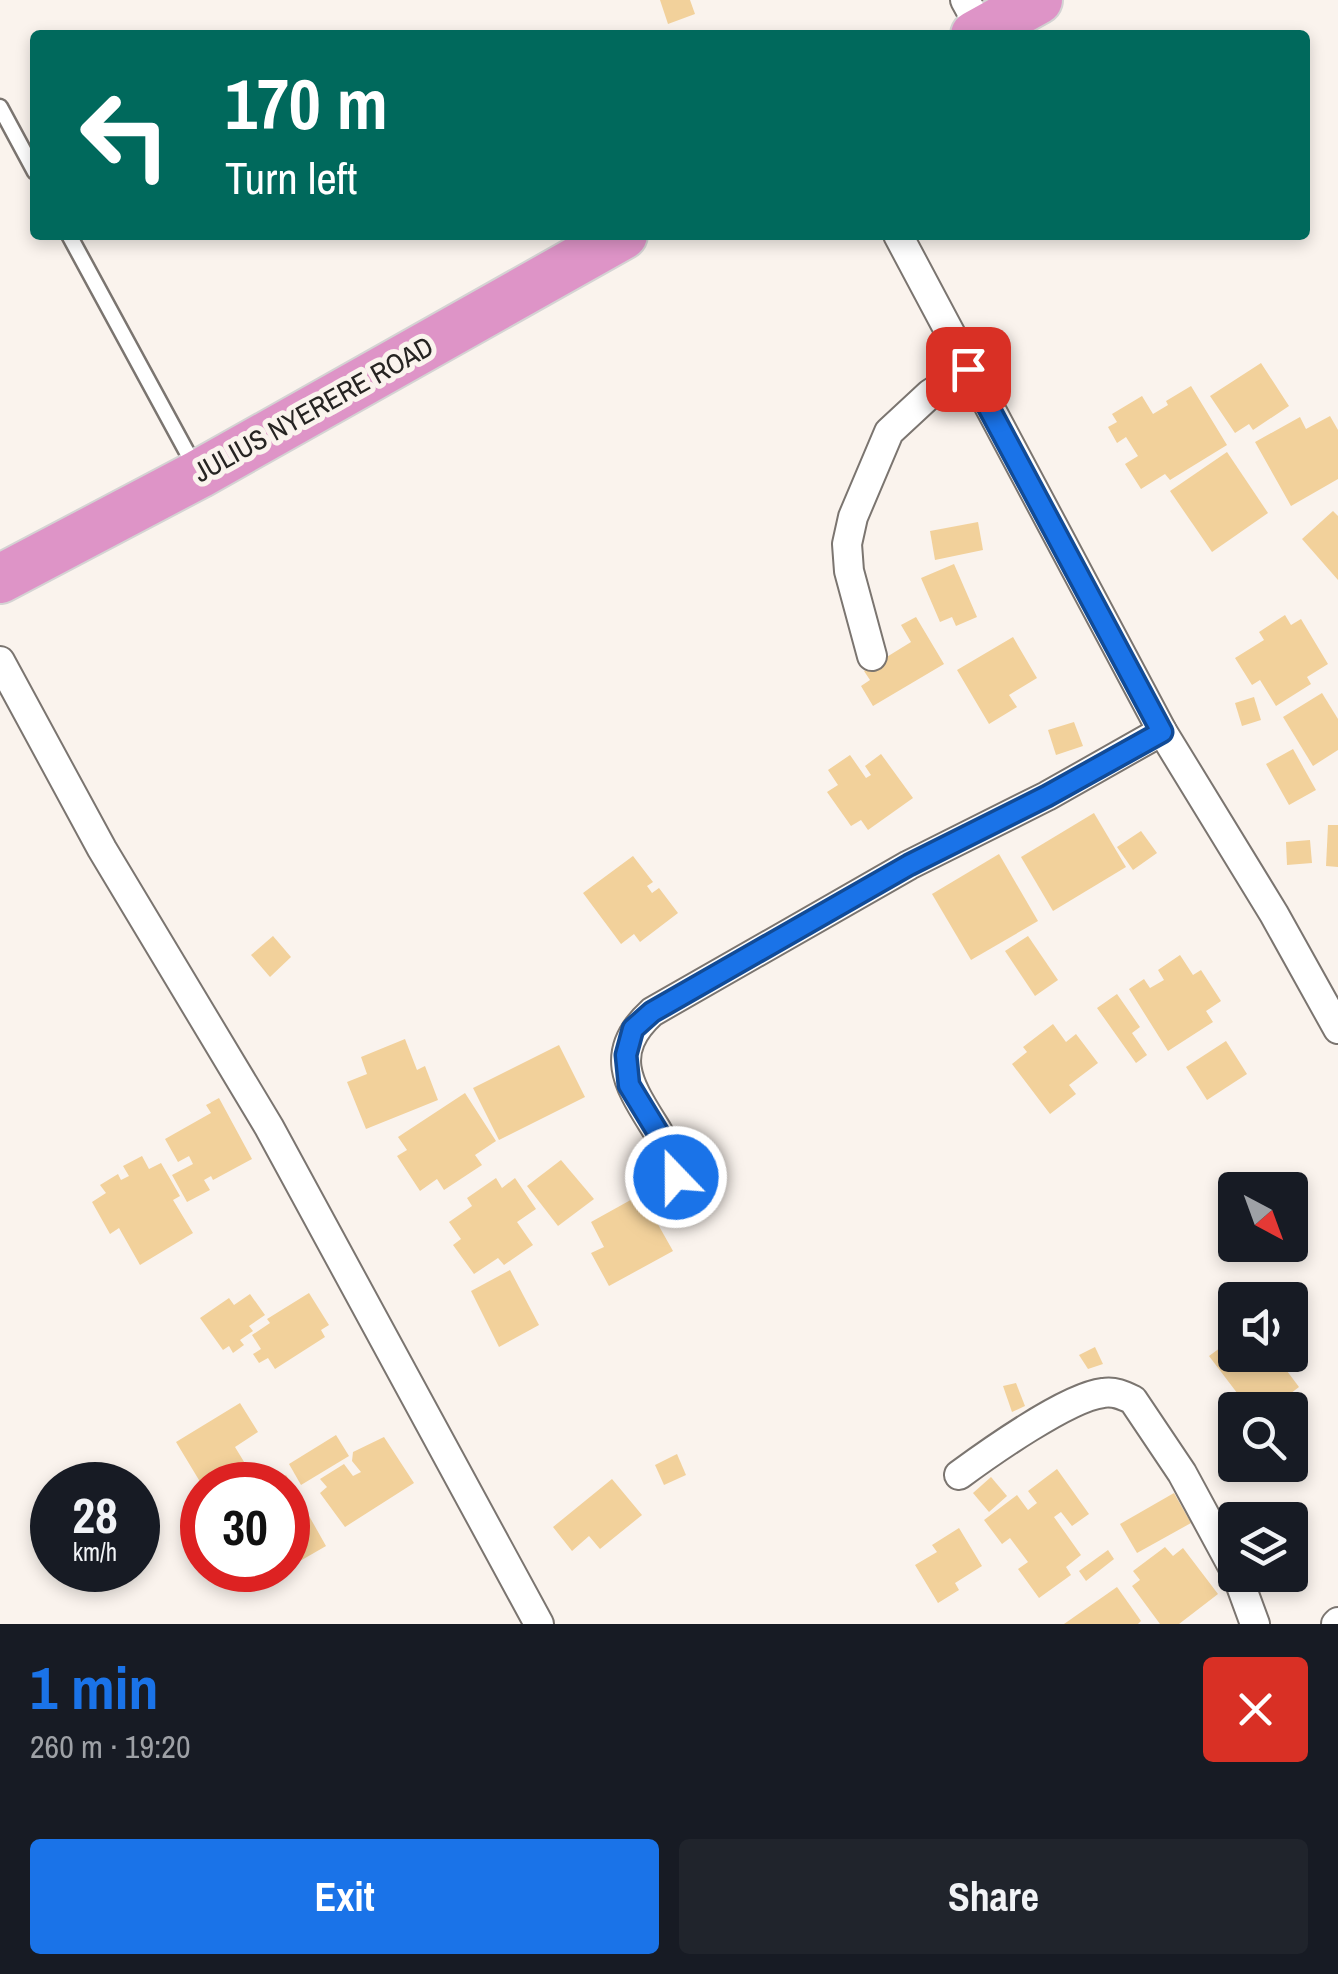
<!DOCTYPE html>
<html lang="en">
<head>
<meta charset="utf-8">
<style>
	:root { --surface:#171b24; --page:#20242c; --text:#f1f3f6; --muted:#9ea1a6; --accent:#1a73e8 }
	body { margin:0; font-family:"Archivo Narrow",sans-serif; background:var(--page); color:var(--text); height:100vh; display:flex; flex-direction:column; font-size:38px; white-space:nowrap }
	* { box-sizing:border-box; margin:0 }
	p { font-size:32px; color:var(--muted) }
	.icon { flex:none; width:55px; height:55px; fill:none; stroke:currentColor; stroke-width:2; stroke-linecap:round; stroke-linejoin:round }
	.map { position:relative; height:1624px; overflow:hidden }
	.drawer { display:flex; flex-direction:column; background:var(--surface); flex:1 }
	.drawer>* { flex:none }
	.hud { position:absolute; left:30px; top:30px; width:1280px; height:210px; border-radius:10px; box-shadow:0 5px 15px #0003; background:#00695c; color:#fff; overflow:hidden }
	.needle { width:65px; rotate:139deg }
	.buttons { position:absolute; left:1218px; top:1172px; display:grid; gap:20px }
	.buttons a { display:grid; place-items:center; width:90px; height:90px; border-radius:10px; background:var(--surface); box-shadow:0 5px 15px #0003; font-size:50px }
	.speed { position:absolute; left:30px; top:1462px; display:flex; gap:20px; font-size:50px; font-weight:700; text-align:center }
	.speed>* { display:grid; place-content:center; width:130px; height:130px; border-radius:50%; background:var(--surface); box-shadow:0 5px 15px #0003; line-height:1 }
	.speed small { font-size:25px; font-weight:400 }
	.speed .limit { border:15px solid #d22; background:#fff; color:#111 }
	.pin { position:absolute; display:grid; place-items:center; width:85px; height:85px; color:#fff; margin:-42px; border-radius:20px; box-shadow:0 5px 15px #0006 }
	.me { position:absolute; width:110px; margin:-55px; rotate:338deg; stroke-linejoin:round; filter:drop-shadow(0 0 8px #0008) }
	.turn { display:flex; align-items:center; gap:35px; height:210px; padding:0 30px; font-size:45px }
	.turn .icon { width:130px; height:130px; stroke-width:2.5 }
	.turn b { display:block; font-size:70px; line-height:85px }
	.round { display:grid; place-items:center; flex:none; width:105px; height:105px; border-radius:10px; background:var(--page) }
	.head { display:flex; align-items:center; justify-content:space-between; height:170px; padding:0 30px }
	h1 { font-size:60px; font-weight:800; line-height:75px; color:var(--accent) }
	.cta { display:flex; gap:20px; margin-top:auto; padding:20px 30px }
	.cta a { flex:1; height:115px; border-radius:10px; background:var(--accent); color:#fff; font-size:40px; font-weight:800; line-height:115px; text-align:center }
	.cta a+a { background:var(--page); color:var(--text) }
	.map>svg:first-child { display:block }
</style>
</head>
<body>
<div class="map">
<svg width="1338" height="1624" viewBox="0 0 1338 1624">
	<rect width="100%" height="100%" fill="#faf3ed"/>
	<g fill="#f2d19b">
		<path d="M 660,0 L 690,0 L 695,14 L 668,24 Z"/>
		<path d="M 1261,363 L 1289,406 L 1253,430 L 1249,424 L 1235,433 L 1210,396 Z"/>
		<path d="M 1191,386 L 1227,445 L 1170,480 L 1165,474 L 1141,489 L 1125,464 L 1138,456 L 1126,437 L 1117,443 L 1108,427 L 1117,422 L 1112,414 L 1142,396 L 1153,414 L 1168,405 L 1166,401 Z"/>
		<path d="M 1330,416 L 1338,430 L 1338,479 L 1291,506 L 1255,442 L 1300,417 L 1306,429 Z"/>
		<path d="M 1227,452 L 1268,513 L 1212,552 L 1170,491 Z"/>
		<path d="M 1333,511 L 1338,516 L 1338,580 L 1302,539 Z"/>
		<path d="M 978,522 L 983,550 L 935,560 L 930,531 Z"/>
		<path d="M 954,564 L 977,617 L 956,626 L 952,617 L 940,622 L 921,578 Z"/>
		<path d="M 1285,615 L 1291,625 L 1301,619 L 1328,664 L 1307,677 L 1311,684 L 1276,706 L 1260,680 L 1252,685 L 1235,658 L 1264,640 L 1259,632 Z"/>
		<path d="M 916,617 L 944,664 L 873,706 L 861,686 L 870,680 L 864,671 L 911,642 L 901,625 Z"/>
		<path d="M 1013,637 L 1037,678 L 1009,695 L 1017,707 L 989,724 L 957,670 Z"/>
		<path d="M 1322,693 L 1338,719 L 1338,750 L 1313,766 L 1283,717 Z"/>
		<path d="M 1254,697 L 1261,720 L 1242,726 L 1235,703 Z"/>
		<path d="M 1074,722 L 1083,746 L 1056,755 L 1048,730 Z"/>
		<path d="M 1293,749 L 1316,790 L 1289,805 L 1266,764 Z"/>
		<path d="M 881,754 L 913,798 L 868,830 L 861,820 L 851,826 L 827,792 L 838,785 L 828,770 L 850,755 L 866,778 L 871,775 L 865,766 Z"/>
		<path d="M 1094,813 L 1126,867 L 1053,911 L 1021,857 Z"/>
		<path d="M 1328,825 L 1338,825 L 1338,867 L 1326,866 Z"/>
		<path d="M 1141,831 L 1157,853 L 1133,870 L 1117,847 Z"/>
		<path d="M 1310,840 L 1312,863 L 1287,865 L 1286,842 Z"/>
		<path d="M 999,854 L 1038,921 L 971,960 L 932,894 Z"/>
		<path d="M 633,856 L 653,882 L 647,886 L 652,893 L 659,888 L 678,913 L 640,942 L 634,934 L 621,944 L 583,893 Z"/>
		<path d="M 273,936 L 291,957 L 270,977 L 251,955 Z"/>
		<path d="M 1028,936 L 1058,980 L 1035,996 L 1005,951 Z"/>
		<path d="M 1180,955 L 1193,975 L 1201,970 L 1221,1001 L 1206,1011 L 1213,1022 L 1168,1051 L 1129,989 L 1144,979 L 1150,988 L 1164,980 L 1158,970 Z"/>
		<path d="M 1117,994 L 1140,1027 L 1132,1033 L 1147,1055 L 1136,1063 L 1097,1008 Z"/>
		<path d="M 1053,1024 L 1066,1042 L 1076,1034 L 1098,1063 L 1069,1085 L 1076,1094 L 1050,1114 L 1012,1064 L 1027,1052 L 1023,1047 Z"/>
		<path d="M 405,1039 L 417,1070 L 425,1066 L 438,1100 L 366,1129 L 347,1082 L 367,1074 L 361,1057 Z"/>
		<path d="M 1226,1041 L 1247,1074 L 1207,1100 L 1186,1067 Z"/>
		<path d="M 559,1045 L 585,1097 L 499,1140 L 473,1088 Z"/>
		<path d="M 465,1093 L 496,1141 L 475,1155 L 482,1165 L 444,1190 L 437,1179 L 420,1191 L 397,1156 L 407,1150 L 398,1137 Z"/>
		<path d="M 219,1098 L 252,1159 L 213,1180 L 211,1176 L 204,1180 L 210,1190 L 187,1202 L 172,1175 L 193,1164 L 189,1156 L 178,1162 L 165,1139 L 211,1113 L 206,1105 Z"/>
		<path d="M 142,1156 L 149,1169 L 161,1163 L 180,1196 L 173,1200 L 193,1233 L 140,1265 L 119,1228 L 110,1234 L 92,1202 L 106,1193 L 100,1185 L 118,1174 L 121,1180 L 129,1176 L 123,1166 Z"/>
		<path d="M 561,1160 L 594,1199 L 558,1226 L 527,1186 Z"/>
		<path d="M 496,1178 L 502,1188 L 515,1178 L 536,1209 L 517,1222 L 533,1245 L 504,1265 L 498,1258 L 474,1274 L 453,1245 L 461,1239 L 449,1222 L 472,1206 L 467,1198 Z"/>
		<path d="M 636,1197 L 646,1215 L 651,1212 L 673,1251 L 609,1286 L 591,1253 L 604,1247 L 591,1222 Z"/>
		<path d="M 510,1270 L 539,1325 L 499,1347 L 471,1291 Z"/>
		<path d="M 309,1293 L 329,1325 L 321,1330 L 325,1337 L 275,1369 L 268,1358 L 259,1363 L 253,1354 L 261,1349 L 252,1335 L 270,1323 L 267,1319 Z"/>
		<path d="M 250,1294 L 265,1315 L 249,1326 L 253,1331 L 240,1340 L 244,1345 L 233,1353 L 229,1346 L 223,1350 L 200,1318 L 229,1298 L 234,1305 Z"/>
		<path d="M 1235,1337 L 1235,1355 L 1275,1355 L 1299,1387 L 1269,1410 L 1250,1410 L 1209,1356 Z"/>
		<path d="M 1095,1347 L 1103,1364 L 1088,1369 L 1079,1355 Z"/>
		<path d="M 1016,1383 L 1025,1406 L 1012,1412 L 1003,1386 Z"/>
		<path d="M 240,1403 L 258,1432 L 235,1447 L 249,1470 L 224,1485 L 202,1485 L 176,1442 Z"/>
		<path d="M 336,1435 L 349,1456 L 301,1485 L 289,1464 Z"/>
		<path d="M 384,1437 L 414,1483 L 345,1527 L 320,1493 L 327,1487 L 320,1479 L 344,1464 L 353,1476 L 361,1472 L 352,1461 L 353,1452 Z"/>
		<path d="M 677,1454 L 686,1475 L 664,1485 L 655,1465 Z"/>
		<path d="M 1057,1469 L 1089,1514 L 1072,1526 L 1061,1512 L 1054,1517 L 1081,1555 L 1066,1567 L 1071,1575 L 1039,1598 L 1018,1569 L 1028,1562 L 1010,1538 L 1002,1544 L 984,1520 L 1017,1495 L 1028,1510 L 1037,1503 L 1028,1491 Z"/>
		<path d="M 286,1475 L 326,1546 L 300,1561 L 296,1554 L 288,1558 L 288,1485 L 269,1485 Z"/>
		<path d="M 991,1477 L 1007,1496 L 989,1512 L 973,1493 Z"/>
		<path d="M 612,1479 L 642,1515 L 600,1549 L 589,1536 L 572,1551 L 553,1527 Z"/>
		<path d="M 1174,1493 L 1191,1523 L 1137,1553 L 1120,1524 Z"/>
		<path d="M 959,1528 L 982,1566 L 955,1583 L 959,1590 L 938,1603 L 915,1565 L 937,1552 L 932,1545 Z"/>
		<path d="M 1165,1547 L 1173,1556 L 1183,1548 L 1218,1594 L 1179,1624 L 1160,1624 L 1132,1586 L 1140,1580 L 1133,1571 Z"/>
		<path d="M 1108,1550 L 1114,1559 L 1086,1581 L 1079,1571 Z"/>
		<path d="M 1117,1587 L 1141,1621 L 1138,1624 L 1064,1624 Z"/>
	</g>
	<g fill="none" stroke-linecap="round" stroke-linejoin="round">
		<g stroke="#7b7570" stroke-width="19">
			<g id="service">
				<path d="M 0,107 L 35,172"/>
				<path d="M 69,235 L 195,467"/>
			</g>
		</g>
		<g stroke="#7b7570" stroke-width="32">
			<g id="minor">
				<path d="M 965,0 L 982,31"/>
				<path d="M 898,235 L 1162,731 L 1274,914 L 1338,1029"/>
				<path d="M 872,656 L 849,571 L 847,544 L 853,517 L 889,432 L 930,394 L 968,369"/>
				<path d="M 0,661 L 102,849 L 269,1127 L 539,1624"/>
				<path d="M 676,1177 C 670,1163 666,1146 658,1132 C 631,1088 605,1055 652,1012 L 909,865 L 1047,796 L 1162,731"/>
				<path d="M 959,1475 C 989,1453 1068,1397 1103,1393 C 1114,1391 1123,1395 1133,1400 L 1182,1473 L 1235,1571"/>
				<path d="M 1237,1575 L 1255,1624"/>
				<path d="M 1336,1624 L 1338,1622"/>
			</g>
		</g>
		<g stroke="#d4d3d3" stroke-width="52">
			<g id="trunk">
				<path d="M 975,35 L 1038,0"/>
				<path d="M 0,579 L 199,474 L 623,235"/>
			</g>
		</g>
		<use href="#service" stroke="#fff" stroke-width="14"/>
		<use href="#minor" stroke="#fff" stroke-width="28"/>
		<use href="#trunk" stroke="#de94c7" stroke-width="48"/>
	</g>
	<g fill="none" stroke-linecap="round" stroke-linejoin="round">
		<g stroke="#114b97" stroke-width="25">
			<path id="route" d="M 676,1177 L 660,1136 L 629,1085 L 626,1055 L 633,1029 L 652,1012 L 909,865 L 1047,796 L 1162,732 L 968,369"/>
		</g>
		<use href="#route" stroke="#1a73e8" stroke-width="18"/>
	</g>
	<g text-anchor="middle" stroke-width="10" stroke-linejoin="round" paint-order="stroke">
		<g font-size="28" fill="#262422" stroke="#faf3ed">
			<text transform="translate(313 409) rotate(-29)" y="10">JULIUS NYERERE ROAD</text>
		</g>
	</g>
</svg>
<div class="buttons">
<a><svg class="needle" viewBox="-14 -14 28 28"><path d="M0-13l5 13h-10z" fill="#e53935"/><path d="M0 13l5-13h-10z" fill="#9ea1a6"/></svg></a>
<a><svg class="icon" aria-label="sound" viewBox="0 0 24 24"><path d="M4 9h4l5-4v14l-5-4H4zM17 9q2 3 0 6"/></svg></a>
<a><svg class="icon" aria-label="search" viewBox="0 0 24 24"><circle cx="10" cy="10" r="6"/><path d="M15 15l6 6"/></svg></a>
<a><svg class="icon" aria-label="layers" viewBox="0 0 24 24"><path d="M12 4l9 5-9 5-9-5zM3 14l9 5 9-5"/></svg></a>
</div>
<div class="speed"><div>28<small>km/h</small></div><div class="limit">30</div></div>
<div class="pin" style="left:968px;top:369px;background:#d93025"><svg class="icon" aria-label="arrive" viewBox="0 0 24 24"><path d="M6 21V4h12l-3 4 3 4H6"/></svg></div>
<svg class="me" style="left:676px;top:1177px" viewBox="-20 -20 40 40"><circle r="17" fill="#1a73e8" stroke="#fff" stroke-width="3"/><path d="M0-11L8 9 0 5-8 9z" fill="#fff"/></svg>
<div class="hud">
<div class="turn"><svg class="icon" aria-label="left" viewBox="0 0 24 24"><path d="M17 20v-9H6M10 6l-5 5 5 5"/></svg><div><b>170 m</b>Turn left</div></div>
</div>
</div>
<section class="drawer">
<div class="head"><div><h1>1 min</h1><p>260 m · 19:20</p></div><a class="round" style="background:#d93025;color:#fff"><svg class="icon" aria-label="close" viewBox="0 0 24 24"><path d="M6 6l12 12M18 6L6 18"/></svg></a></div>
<div class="cta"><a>Exit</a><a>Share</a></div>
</section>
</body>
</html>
